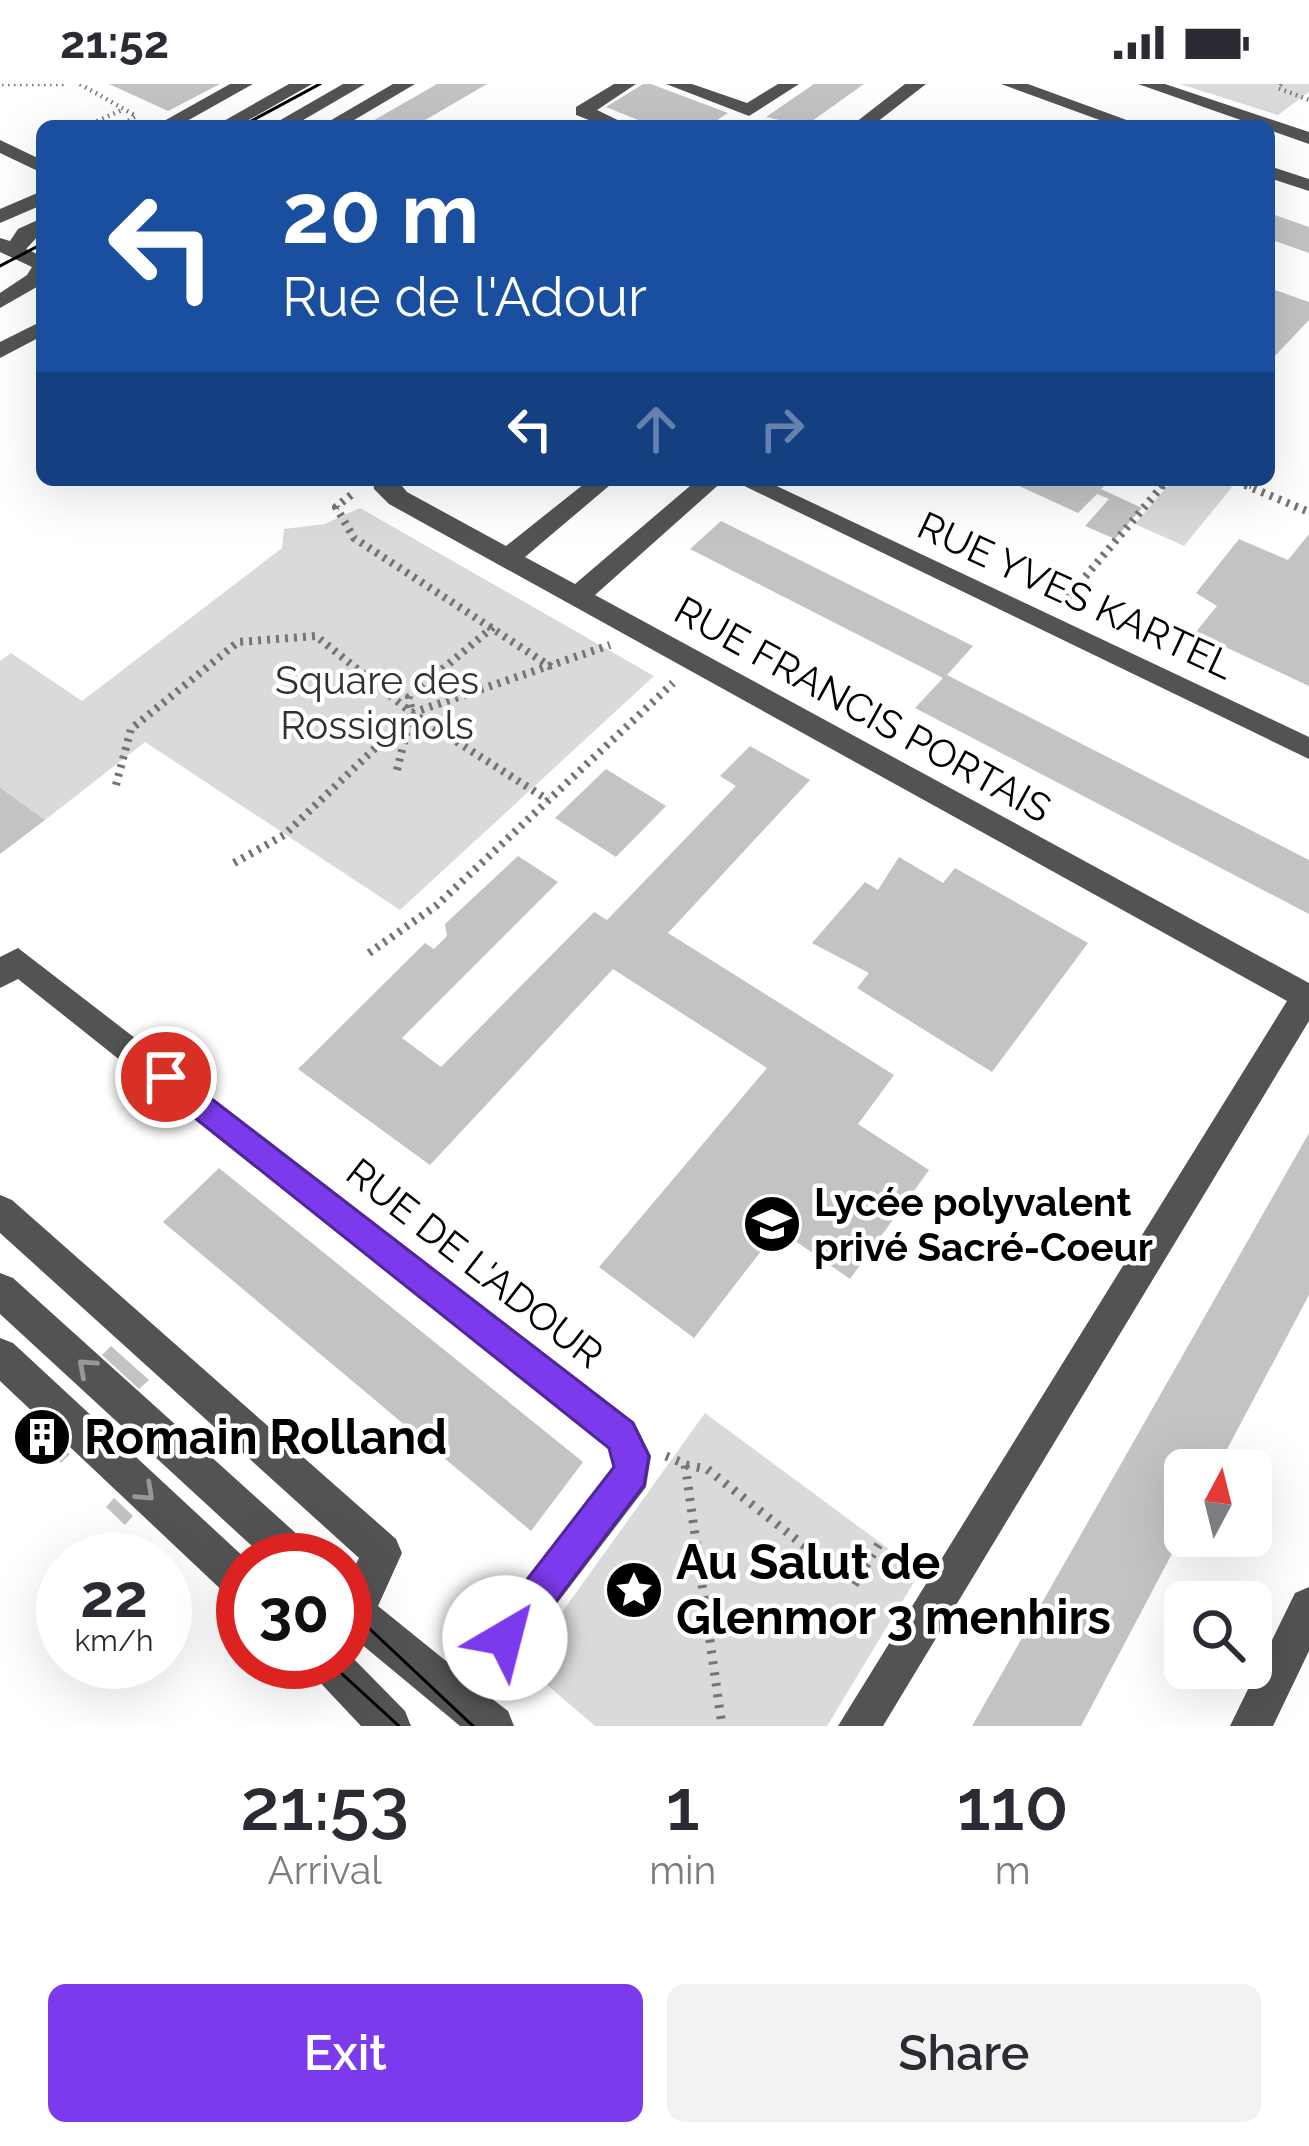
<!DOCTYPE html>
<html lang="en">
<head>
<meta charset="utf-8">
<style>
	:root { --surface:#fff; --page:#f2f2f3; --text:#2b2b33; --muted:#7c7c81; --accent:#7c3aed }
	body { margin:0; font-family:Raleway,sans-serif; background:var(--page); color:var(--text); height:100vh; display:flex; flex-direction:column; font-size:45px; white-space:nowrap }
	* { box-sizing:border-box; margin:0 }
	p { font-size:39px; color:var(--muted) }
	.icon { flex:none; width:66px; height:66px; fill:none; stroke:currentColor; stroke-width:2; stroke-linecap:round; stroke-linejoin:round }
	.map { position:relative; height:1642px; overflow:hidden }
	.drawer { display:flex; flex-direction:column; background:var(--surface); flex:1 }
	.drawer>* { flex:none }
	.hud { position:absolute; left:36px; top:36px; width:1239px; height:366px; border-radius:18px; box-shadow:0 12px 48px #0002; background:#1a4fa0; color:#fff; overflow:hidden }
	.needle { width:78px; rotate:7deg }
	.tools { position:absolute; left:1164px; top:1365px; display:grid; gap:24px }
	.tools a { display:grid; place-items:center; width:108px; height:108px; border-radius:18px; background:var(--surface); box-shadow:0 12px 48px #0002; font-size:60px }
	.speed { position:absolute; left:36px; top:1449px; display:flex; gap:24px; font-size:60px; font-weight:700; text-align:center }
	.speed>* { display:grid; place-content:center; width:156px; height:156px; border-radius:50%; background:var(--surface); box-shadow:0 12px 48px #0002; line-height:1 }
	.speed small { font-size:30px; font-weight:400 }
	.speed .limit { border:18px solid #d22; background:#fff; color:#111 }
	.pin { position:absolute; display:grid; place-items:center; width:102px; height:102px; color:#fff; margin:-51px; border:6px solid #fff; border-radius:50%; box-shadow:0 3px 12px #0007 }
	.me { position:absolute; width:132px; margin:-66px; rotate:37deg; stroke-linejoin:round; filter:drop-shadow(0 0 9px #0008) }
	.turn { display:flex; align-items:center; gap:42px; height:252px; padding:0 48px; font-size:54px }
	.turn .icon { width:156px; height:156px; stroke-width:2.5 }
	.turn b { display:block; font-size:84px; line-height:102px }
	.lanes { display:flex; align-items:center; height:114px; padding:0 48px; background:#0003; justify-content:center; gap:60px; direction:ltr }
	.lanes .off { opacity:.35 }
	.eta { display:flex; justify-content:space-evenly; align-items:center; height:204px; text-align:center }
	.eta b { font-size:72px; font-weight:600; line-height:84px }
	.button { display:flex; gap:24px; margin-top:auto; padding:24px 48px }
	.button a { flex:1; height:138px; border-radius:18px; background:var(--accent); color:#fff; font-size:48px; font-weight:600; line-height:138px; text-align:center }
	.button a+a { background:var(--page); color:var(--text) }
	.status { display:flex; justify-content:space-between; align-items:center; height:84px; padding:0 60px; background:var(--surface); direction:ltr }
	.status svg { height:33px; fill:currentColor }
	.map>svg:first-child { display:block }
</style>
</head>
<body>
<div class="status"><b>21:52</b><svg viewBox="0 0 49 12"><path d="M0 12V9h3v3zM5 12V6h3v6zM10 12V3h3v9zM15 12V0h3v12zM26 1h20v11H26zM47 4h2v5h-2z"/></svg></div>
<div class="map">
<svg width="1309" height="1642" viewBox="0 0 1309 1642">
	<rect width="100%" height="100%" fill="#fff"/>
	<g fill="#dadada">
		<path d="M 1180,0 L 1309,0 L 1309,8 L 1278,31 Z"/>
		<path d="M 1173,396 L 1216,396 L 1232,403 L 1184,462 L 1135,440 Z"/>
		<path d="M 360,424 L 654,592 L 400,826 L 145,658 L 45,736 L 0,705 L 0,577 L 11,569 L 82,617 L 282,464 L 284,445 L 325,440 Z"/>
		<path d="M 705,1329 L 920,1488 L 827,1642 L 595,1642 L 524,1581 Z"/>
	</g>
	<g fill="#c3c3c3">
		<path d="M 109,0 L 220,0 L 168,27 Z"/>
		<path d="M 437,0 L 487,0 L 415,42 L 364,42 Z"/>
		<path d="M 643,0 L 651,0 L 728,29 L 708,42 L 653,42 L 606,23 Z"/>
		<path d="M 814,0 L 864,0 L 805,42 L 766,33 Z"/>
		<path d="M 1269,129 L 1309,143 L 1309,169 L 1269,155 Z"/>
		<path d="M 1269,204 L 1309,218 L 1309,236 L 1273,274 Z"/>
		<path d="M 1006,396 L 1110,396 L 1101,405 L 1142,424 L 1115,455 L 1085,442 L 1109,415 L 1097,410 L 1078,429 Z"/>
		<path d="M 721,437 L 973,562 L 947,591 L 1309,776 L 1309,830 L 915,624 L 943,594 L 690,465 Z"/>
		<path d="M 1309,450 L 1309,602 L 1195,549 L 1217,522 L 1196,509 L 1239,455 L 1288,476 Z"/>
		<path d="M 750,662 L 810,696 L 668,849 L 894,991 L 858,1040 L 929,1086 L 850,1195 L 778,1145 L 694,1254 L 599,1183 L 767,984 L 613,885 L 430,1081 L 298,985 L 425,859 L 434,865 L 447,852 L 445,840 L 518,772 L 558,798 L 402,954 L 441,983 L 594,828 L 607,836 L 736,702 L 720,692 Z"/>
		<path d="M 606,685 L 666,722 L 616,773 L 555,734 Z"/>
		<path d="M 0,704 L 45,736 L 0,770 Z"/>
		<path d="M 899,773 L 943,799 L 955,784 L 1088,859 L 992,988 L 857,904 L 869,889 L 812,859 L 865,798 L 878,806 Z"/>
		<path d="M 1309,1049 L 1309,1211 L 1216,1386 L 1185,1386 L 1185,1445 L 1081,1642 L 972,1642 Z"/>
		<path d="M 219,1084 L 583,1378 L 531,1447 L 163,1138 Z"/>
		<path d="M 111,1262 L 149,1296 L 139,1305 L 102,1271 Z"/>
		<path d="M 32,1335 L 70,1370 L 61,1379 L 23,1344 Z"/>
		<path d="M 114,1414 L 133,1432 L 125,1441 L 106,1423 Z"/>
	</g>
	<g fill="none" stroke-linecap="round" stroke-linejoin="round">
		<g stroke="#757575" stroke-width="4.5" stroke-dasharray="1.5 4.5" stroke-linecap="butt">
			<path d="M 2,0 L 65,0"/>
			<path d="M 80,0 L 136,32 L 120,42"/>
			<path d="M 1281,0 L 1278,4 L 1309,16"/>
			<path d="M 86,42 L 122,26"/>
			<path d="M 1233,396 L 1253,404"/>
			<path d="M 1160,404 L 1167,396"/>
		</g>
		<g stroke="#757575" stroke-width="8" stroke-dasharray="3 6" stroke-linecap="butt">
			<path d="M 1245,401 L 1309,428"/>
			<path d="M 351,411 L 336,423 L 354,454 L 551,583"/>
			<path d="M 1062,520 L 1163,401"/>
			<path d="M 493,543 L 409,613 L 412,629 L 610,561"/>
			<path d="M 397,686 L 411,630"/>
			<path d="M 116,701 L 131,645 L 238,558 L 316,552 L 412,629 L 548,716"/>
			<path d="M 234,779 L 284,751 L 412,629"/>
			<path d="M 369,869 L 437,821 L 673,599"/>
		</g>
		<g stroke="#757575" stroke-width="9" stroke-dasharray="3 8" stroke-linecap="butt">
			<path d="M 666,1372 L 685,1380 L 722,1642"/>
			<path d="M 686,1381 L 707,1385 L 854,1501 L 882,1455"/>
		</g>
		<g fill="#535353" fill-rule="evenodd">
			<path d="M 230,0 L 253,0 L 178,42 L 155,42 Z"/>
			<path d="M 289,0 L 312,0 L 238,42 L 215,42 Z"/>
			<path d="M 343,0 L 365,0 L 293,42 L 270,42 Z"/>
			<path d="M 393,0 L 415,0 L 344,42 L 321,42 Z"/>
			<path d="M 614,0 L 636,0 L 597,26 L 630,42 L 604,42 L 576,31 L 576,23 Z"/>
			<path d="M 666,0 L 692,0 L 747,19 L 778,0 L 799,0 L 749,32 Z"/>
			<path d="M 905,0 L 926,0 L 872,42 L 851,42 Z"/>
			<path d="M 1001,0 L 1028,0 L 1143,42 L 1116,42 Z"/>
			<path d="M 1138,0 L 1165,0 L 1309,48 L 1309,60 Z"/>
			<path d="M 0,56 L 42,76 L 42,89 L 0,69 Z"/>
			<path d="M 1269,82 L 1309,95 L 1309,107 L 1269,94 Z"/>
			<path d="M 42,107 L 42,121 L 0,139 L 0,125 Z"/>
			<path d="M 42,134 L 42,148 L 26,165 L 42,172 L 42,200 L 0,224 L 0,209 L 27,191 L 32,183 L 0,168 L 0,154 L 10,157 L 18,145 Z"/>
			<path d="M 42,237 L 42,252 L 0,274 L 0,258 Z"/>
			<path d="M 373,396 L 397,396 L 407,408 L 506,462 L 589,396 L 616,396 L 525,473 L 575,500 L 697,396 L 724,396 L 595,511 L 1309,899 L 1309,937 L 883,1642 L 838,1642 L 1287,917 L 389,420 L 374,405 Z"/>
			<path d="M 732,396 L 764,396 L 1309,653 L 1309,675 Z"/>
			<path d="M 18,864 L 634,1338 L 651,1372 L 646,1403 L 487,1611 L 508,1627 L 514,1642 L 460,1642 L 360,1559 L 345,1566 L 405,1627 L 411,1642 L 361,1642 L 314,1592 L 307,1578 L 345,1578 L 345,1501 L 359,1474 L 0,1149 L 0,1111 L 12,1116 L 396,1455 L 402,1469 L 378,1522 L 456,1585 L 613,1383 L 608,1364 L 18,895 L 0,904 L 0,873 Z"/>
			<path d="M 0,1189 L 13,1194 L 310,1462 L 316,1476 L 267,1476 L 0,1230 Z"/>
			<path d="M 0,1254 L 13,1259 L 247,1476 L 243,1476 L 243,1519 L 229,1513 L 0,1297 Z"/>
			<path d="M 1309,1503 L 1309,1567 L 1273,1642 L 1230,1642 L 1295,1509 Z"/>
		</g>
		<g stroke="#000" stroke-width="3">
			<path d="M 242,42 L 320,0"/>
			<path d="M 0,182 L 42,160"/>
			<path d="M 356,1532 L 473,1642"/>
			<path d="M 329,1578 L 399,1642"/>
		</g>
	</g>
	<defs><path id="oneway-chevron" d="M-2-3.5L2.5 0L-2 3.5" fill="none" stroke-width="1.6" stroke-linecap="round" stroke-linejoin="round" transform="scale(3)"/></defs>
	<g stroke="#989898">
		<use href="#oneway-chevron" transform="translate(86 1283) rotate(-138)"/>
		<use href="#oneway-chevron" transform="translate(146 1409) rotate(43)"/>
	</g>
	<path fill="#7c3aed" stroke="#51269a" stroke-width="3" d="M 166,980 L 633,1339 L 649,1372 L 644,1401 L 518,1567 L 505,1572 L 492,1567 L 486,1554 L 492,1541 L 614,1383 L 609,1364 L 155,1002 L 151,993 L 155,984 Z"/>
	<defs>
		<g id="school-disc" transform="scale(3)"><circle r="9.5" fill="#000" stroke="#fff"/><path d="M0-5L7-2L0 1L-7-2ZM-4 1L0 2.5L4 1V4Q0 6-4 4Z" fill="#fff"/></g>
		<g id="building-disc" transform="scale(3)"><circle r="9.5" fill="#000" stroke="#fff"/><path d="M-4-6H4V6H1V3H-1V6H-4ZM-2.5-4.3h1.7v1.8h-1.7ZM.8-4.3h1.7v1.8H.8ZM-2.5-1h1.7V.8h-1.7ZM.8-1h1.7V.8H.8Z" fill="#fff"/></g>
		<g id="sight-disc" transform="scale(3)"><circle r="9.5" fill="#000" stroke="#fff"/><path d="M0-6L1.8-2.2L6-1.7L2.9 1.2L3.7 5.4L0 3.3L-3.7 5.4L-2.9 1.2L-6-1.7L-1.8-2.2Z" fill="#fff"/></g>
	</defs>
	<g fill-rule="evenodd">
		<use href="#school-disc" x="772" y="1140"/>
		<use href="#building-disc" x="42" y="1353"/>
		<use href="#sight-disc" x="634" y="1506"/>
	</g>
	<g text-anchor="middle" stroke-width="9" stroke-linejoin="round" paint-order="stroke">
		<g font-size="39" fill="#000" stroke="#fff">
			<text transform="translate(1076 511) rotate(25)" y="14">RUE YVES KARTEL</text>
			<text transform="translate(863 625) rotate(29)" y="14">RUE FRANCIS PORTAIS</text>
			<text transform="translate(475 1179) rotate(38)" y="14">RUE DE L'ADOUR</text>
		</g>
		<g font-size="39" fill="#313131" stroke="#fff">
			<text x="377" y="610">Square des<tspan x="377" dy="45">Rossignols</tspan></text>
		</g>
		<g font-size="39" font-weight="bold" fill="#000" stroke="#fff" text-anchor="start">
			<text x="814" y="1132">Lycée polyvalent<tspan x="814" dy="45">privé Sacré-Coeur</tspan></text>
		</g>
		<g font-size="48" font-weight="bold" fill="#000" stroke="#fff" text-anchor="start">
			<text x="84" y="1370">Romain Rolland</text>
			<text x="676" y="1495">Au Salut de<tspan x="676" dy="55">Glenmor 3 menhirs</tspan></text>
		</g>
	</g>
</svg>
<div class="tools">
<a><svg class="needle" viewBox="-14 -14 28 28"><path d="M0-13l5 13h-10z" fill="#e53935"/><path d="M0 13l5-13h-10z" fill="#7c7c81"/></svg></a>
<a><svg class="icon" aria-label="search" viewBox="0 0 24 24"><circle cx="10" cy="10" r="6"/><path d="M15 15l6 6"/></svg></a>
</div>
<div class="speed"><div>22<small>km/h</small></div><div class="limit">30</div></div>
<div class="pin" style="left:166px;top:993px;background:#d93025"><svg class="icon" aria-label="arrive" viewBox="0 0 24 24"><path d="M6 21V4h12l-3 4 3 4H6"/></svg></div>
<svg class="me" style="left:505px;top:1554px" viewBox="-20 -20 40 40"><circle r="19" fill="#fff"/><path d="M0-13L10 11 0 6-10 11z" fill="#7c3aed"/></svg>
<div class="hud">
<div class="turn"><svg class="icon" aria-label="left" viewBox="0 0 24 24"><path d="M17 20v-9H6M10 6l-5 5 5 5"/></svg><div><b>20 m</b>Rue de l'Adour</div></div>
<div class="lanes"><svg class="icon" aria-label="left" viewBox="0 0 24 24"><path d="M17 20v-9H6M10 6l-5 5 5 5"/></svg><svg class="icon off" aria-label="ahead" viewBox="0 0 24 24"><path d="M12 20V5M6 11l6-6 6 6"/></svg><svg class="icon off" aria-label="right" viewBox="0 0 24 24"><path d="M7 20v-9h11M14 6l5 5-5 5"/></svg></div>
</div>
</div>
<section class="drawer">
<div class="eta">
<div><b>21:53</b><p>Arrival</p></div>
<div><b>1</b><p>min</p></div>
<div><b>110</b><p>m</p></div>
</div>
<div class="button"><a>Exit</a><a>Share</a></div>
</section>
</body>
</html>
